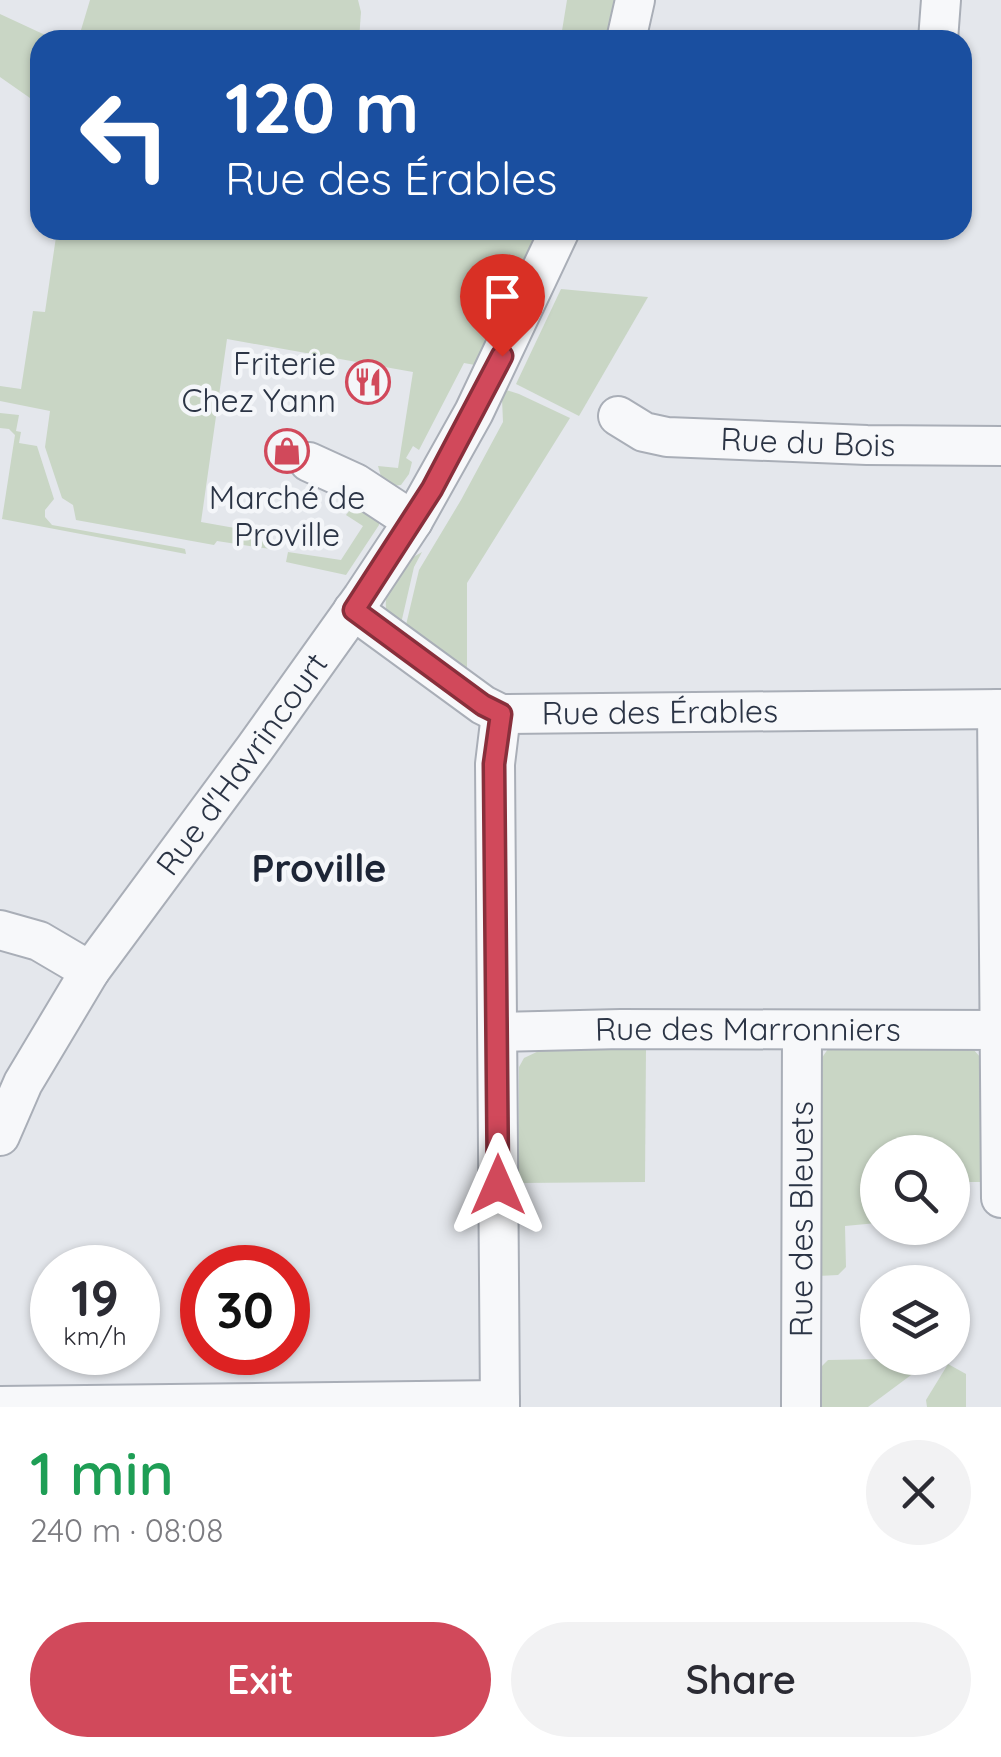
<!DOCTYPE html>
<html lang="en">
<head>
<meta charset="utf-8">
<style>
	:root { --surface:#fff; --page:#f2f2f3; --text:#2b2b33; --muted:#7c7c81; --accent:#d1495b }
	body { margin:0; font-family:Quicksand,sans-serif; background:var(--page); color:var(--text); height:100vh; display:flex; flex-direction:column; font-size:38px; white-space:nowrap }
	* { box-sizing:border-box; margin:0 }
	p { font-size:32px; color:var(--muted) }
	.icon { flex:none; width:55px; height:55px; fill:none; stroke:currentColor; stroke-width:2; stroke-linecap:round; stroke-linejoin:round }
	.map { position:relative; height:1407px; overflow:hidden }
	.sheet { display:flex; flex-direction:column; background:var(--surface); flex:1 }
	.sheet>* { flex:none }
	.top-card { position:absolute; left:30px; top:30px; width:942px; height:210px; border-radius:30px; box-shadow:0 2px 8px #0004; background:#1a4fa0; color:#fff; overflow:hidden }
	.tools { position:absolute; left:860px; top:1135px; display:grid; gap:20px }
	.tools a { display:grid; place-items:center; width:110px; height:110px; border-radius:50%; background:var(--surface); box-shadow:0 2px 8px #0004; font-size:50px }
	.speed { position:absolute; left:30px; top:1245px; display:flex; gap:20px; font-size:50px; font-weight:700; text-align:center }
	.speed>* { display:grid; place-content:center; width:130px; height:130px; border-radius:50%; background:var(--surface); box-shadow:0 2px 8px #0004; line-height:1 }
	.speed small { font-size:25px; font-weight:400 }
	.speed .limit { border:15px solid #d22; background:#fff; color:#111 }
	.pin { position:absolute; display:grid; place-items:center; width:85px; height:85px; color:#fff; margin:-102px -42px; border-radius:50% 50% 50% 0; rotate:-45deg; box-shadow:0 0 10px #0007 }
	.pin .icon { rotate:45deg }
	.me { position:absolute; width:110px; margin:-55px; rotate:0deg; stroke-linejoin:round; filter:drop-shadow(0 0 8px #0008) }
	.turn { display:flex; align-items:center; gap:35px; height:210px; padding:0 30px; font-size:45px }
	.turn .icon { width:130px; height:130px; stroke-width:2.5 }
	.turn b { display:block; font-size:70px; line-height:85px }
	.round { display:grid; place-items:center; flex:none; width:105px; height:105px; border-radius:52px; background:var(--page) }
	.overview { display:flex; align-items:center; justify-content:space-between; height:170px; padding:0 30px }
	h1 { font-size:60px; font-weight:600; line-height:75px; color:#1e9e55 }
	.action { display:flex; gap:20px; margin-top:auto; padding:20px 30px }
	.action a { flex:1; height:115px; border-radius:60px; background:var(--accent); color:#fff; font-size:40px; font-weight:600; line-height:115px; text-align:center }
	.action a+a { background:var(--page); color:var(--text) }
	.map>svg:first-child { display:block }
</style>
</head>
<body>
<div class="map">
<svg width="1001" height="1407" viewBox="0 0 1001 1407">
	<rect width="100%" height="100%" fill="#e4e7ec"/>
	<g fill="#c9d6c5">
		<path d="M 90,0 L 358,0 L 361,12 L 359,40 L 78,40 Z"/>
		<path d="M 567,0 L 616,0 L 606,40 L 527,40 L 529,32 L 561,37 Z"/>
		<path d="M 0,14 L 56,40 L 40,40 L 40,105 L 0,77 Z"/>
		<path d="M 57,230 L 539,230 L 496,319 L 486,322 L 484,331 L 489,336 L 475,365 L 464,363 L 419,450 L 413,446 L 406,458 L 412,462 L 409,474 L 401,485 L 393,486 L 382,480 L 378,466 L 398,468 L 413,372 L 227,339 L 201,522 L 268,534 L 272,539 L 270,549 L 217,541 L 214,545 L 76,520 L 73,505 L 62,498 L 45,447 L 50,411 L 0,401 L 0,386 L 21,389 L 33,311 L 45,312 Z"/>
		<path d="M 561,289 L 648,297 L 579,416 L 516,384 Z"/>
		<path d="M 506,390 L 519,394 L 570,418 L 467,583 L 467,669 L 406,625 L 419,570 L 461,500 L 503,422 L 502,399 Z"/>
		<path d="M 0,413 L 19,415 L 16,431 L 21,432 L 19,443 L 37,446 L 54,499 L 45,510 L 45,517 L 52,525 L 181,548 L 185,549 L 186,554 L 2,519 L 15,435 L 9,429 L 0,428 Z"/>
		<path d="M 355,504 L 379,519 L 379,525 L 346,575 L 286,562 L 288,552 L 341,560 L 363,526 L 346,515 Z"/>
		<path d="M 422,552 L 414,567 L 400,628 L 387,614 C 381,587 399,564 422,552 Z"/>
		<path d="M 962,1043 L 973,1049 L 981,1058 L 986,1182 L 953,1182 L 952,1152 L 878,1152 L 877,1223 L 845,1226 L 846,1267 L 838,1275 L 818,1276 L 819,1062 L 828,1049 L 835,1045 Z"/>
		<path d="M 543,1049 L 646,1049 L 645,1182 L 519,1183 L 519,1067 L 524,1058 Z"/>
		<path d="M 934,1358 L 868,1407 L 816,1407 L 818,1370 L 828,1360 Z"/>
		<path d="M 948,1364 L 966,1374 L 966,1407 L 927,1407 L 926,1400 Z"/>
	</g>
	<g fill="none" stroke-linecap="round" stroke-linejoin="round">
		<g stroke="#a9aeb7" stroke-width="42">
			<g id="minor">
				<path d="M 626,40 L 635,0"/>
				<path d="M 938,40 L 941,0"/>
				<path id="s1" d="M 618,416 L 644,432 L 667,437 L 867,445 L 1001,446"/>
				<path d="M 309,462 L 355,483 L 413,521"/>
				<path id="s2" d="M 353,610 L 483,705 L 501,714 L 1001,709"/>
				<path d="M 997,709 L 1001,1198"/>
				<path d="M 0,930 L 39,941 L 90,971"/>
				<path id="s3" d="M 498,1032 L 621,1029 L 999,1030"/>
				<path id="s4" d="M 0,1136 L 23,1083 L 90,971 L 255,748 L 362,598 L 413,521 L 474,412 L 560,230"/>
				<path d="M 0,1406 L 500,1400"/>
				<path d="M 500,1407 L 495,764 L 501,714"/>
				<path id="s5" d="M 801,1407 L 802,1031"/>
			</g>
		</g>
		<use href="#minor" stroke="#f7f8fa" stroke-width="38"/>
	</g>
	<g fill="none" stroke-linecap="round" stroke-linejoin="round">
		<g stroke="#882f3b" stroke-width="25">
			<path id="route" d="M 498,1185 L 494,764 L 501,714 L 483,705 L 354,610 L 432,489 L 502,356"/>
		</g>
		<use href="#route" stroke="#d1495b" stroke-width="18"/>
	</g>
	<defs>
		<g id="restaurant-ring" transform="scale(2.25)"><circle r="9.5" fill="#f4f6f9" stroke="#d1495b" stroke-width="1.5"/><path d="M-5-6h1v4h1v-4h1v4h1v-4h1v5L-1.5 .5V6h-2V.5L-5-1ZM5-6V6H3V1.5H1.5Q1.5-4 5-6Z" fill="#d1495b"/></g>
		<g id="shop-ring" transform="scale(2.25)"><circle r="9.5" fill="#f4f6f9" stroke="#d1495b" stroke-width="1.5"/><path d="M-5-2.5h2.3a2.7 3.5 0 0 1 5.4 0H5L5.5 6h-11ZM-1.5-2.5h3a1.5 2.3 0 0 0-3 0Z" fill="#d1495b"/></g>
	</defs>
	<g fill-rule="evenodd">
		<use href="#restaurant-ring" x="368" y="382"/>
		<use href="#shop-ring" x="287" y="451"/>
	</g>
	<g text-anchor="middle" stroke-width="9" stroke-linejoin="round" paint-order="stroke">
		<g font-size="32" fill="#2b3445" stroke="#f4f6f9" text-anchor="end">
			<text x="336" y="375">Friterie<tspan x="336" dy="37">Chez Yann</tspan></text>
			<text x="287" y="509" text-anchor="middle">Marché de<tspan x="287" dy="37">Proville</tspan></text>
		</g>
		<g font-size="32" fill="#2b3445" stroke="#f4f6f9">
			<text dy="11" stroke="none"><textPath href="#s1" startOffset="195">Rue du Bois</textPath></text>
			<text dy="11" stroke="none"><textPath href="#s2" startOffset="340">Rue des Érables</textPath></text>
			<text dy="11" stroke="none"><textPath href="#s4" startOffset="445">Rue d'Havrincourt</textPath></text>
			<text dy="11" stroke="none"><textPath href="#s3" startOffset="250">Rue des Marronniers</textPath></text>
			<text dy="11" stroke="none"><textPath href="#s5" startOffset="188">Rue des Bleuets</textPath></text>
		</g>
		<g font-size="38" font-weight="bold" fill="#1d2536" stroke="#f4f6f9">
			<text x="319" y="882">Proville</text>
		</g>
	</g>
</svg>
<div class="tools">
<a><svg class="icon" aria-label="search" viewBox="0 0 24 24"><circle cx="10" cy="10" r="6"/><path d="M15 15l6 6"/></svg></a>
<a><svg class="icon" aria-label="layers" viewBox="0 0 24 24"><path d="M12 4l9 5-9 5-9-5zM3 14l9 5 9-5"/></svg></a>
</div>
<div class="speed"><div>19<small>km/h</small></div><div class="limit">30</div></div>
<div class="pin" style="left:502px;top:356px;background:#d93025"><svg class="icon" aria-label="arrive" viewBox="0 0 24 24"><path d="M6 21V4h12l-3 4 3 4H6"/></svg></div>
<svg class="me" style="left:498px;top:1185px" viewBox="-20 -20 40 40"><path d="M0-17L14 15 0 8-14 15z" fill="#d1495b" stroke="#fff" stroke-width="4"/></svg>
<div class="top-card">
<div class="turn"><svg class="icon" aria-label="left" viewBox="0 0 24 24"><path d="M17 20v-9H6M10 6l-5 5 5 5"/></svg><div><b>120 m</b>Rue des Érables</div></div>
</div>
</div>
<section class="sheet">
<div class="overview"><div><h1>1 min</h1><p>240 m · 08:08</p></div><a class="round"><svg class="icon" aria-label="close" viewBox="0 0 24 24"><path d="M6 6l12 12M18 6L6 18"/></svg></a></div>
<div class="action"><a>Exit</a><a>Share</a></div>
</section>
</body>
</html>
